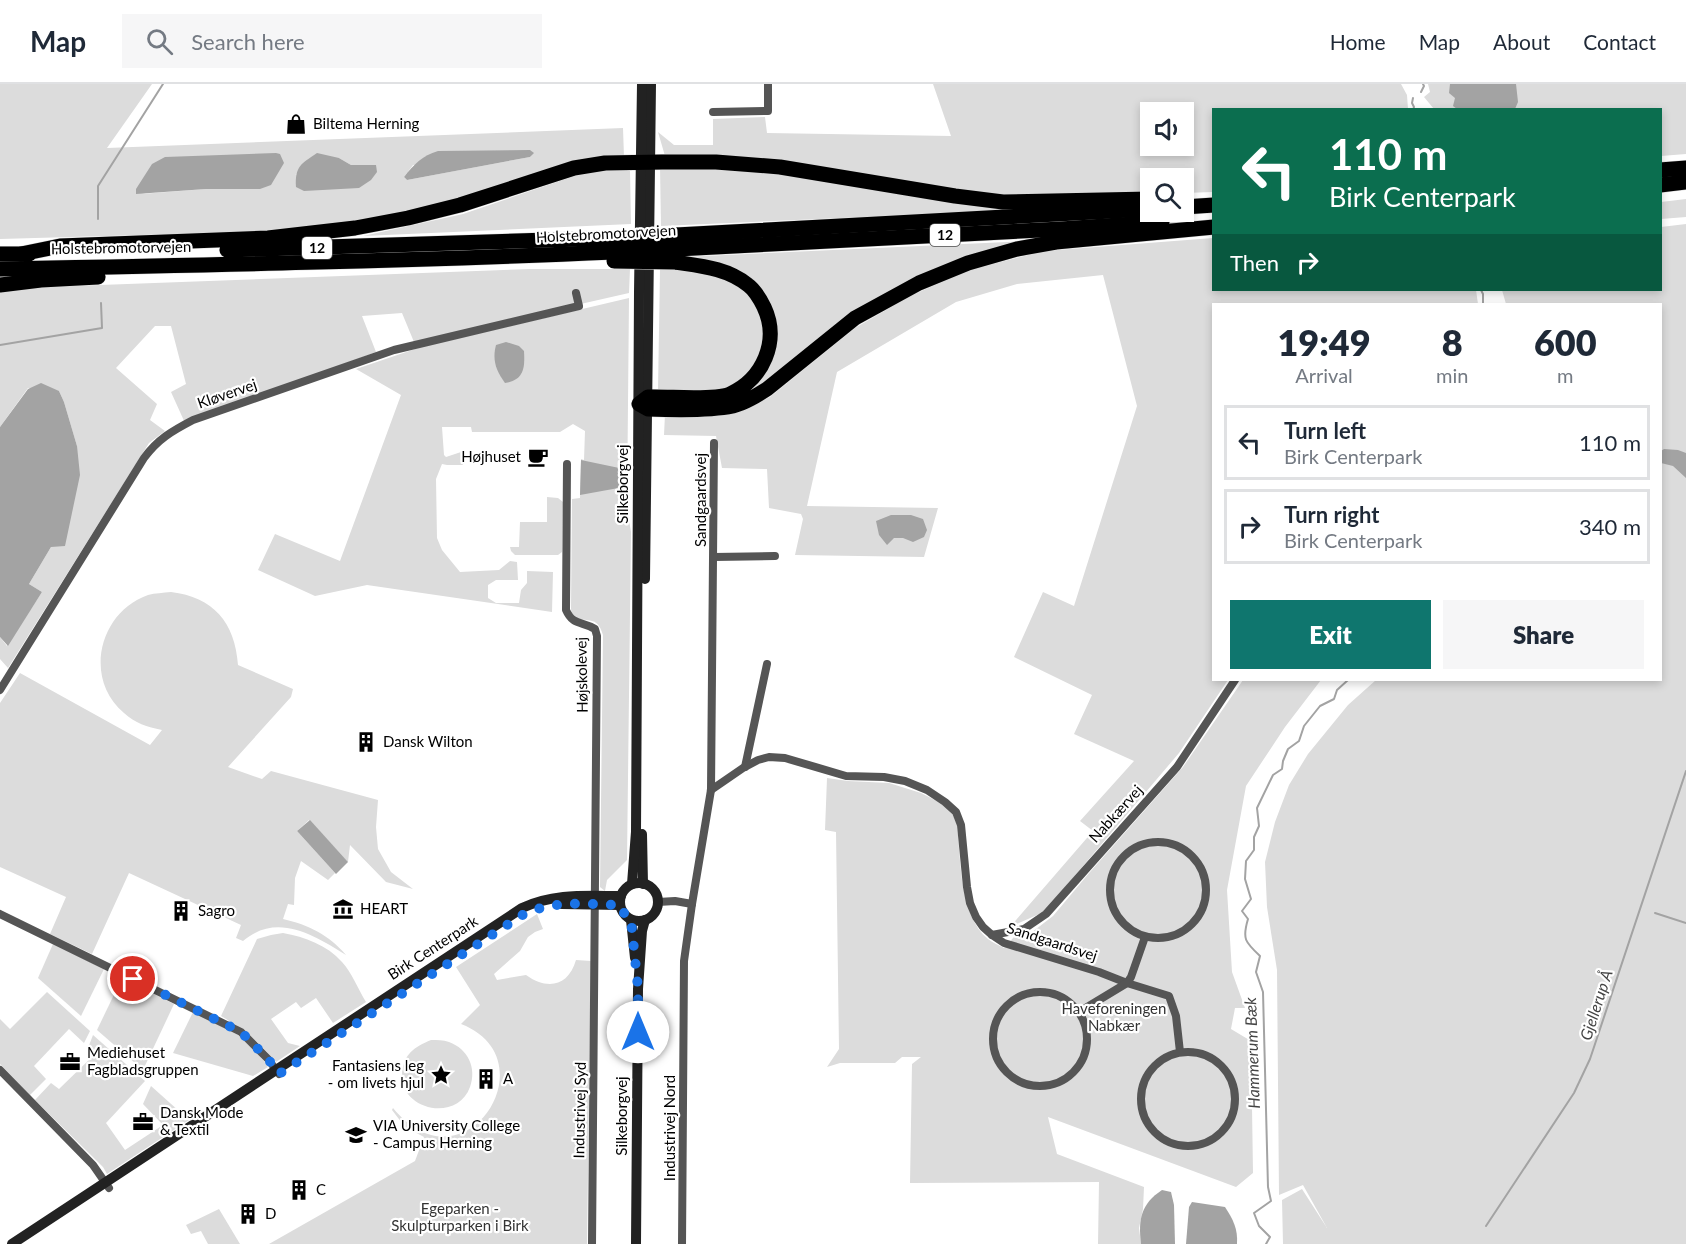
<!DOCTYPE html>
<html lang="en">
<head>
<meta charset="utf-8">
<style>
	:root { --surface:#fff; --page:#f6f6f7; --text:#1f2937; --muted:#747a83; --line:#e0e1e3; --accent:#0f766e }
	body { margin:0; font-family:Lato,sans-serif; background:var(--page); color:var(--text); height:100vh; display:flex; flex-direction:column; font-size:22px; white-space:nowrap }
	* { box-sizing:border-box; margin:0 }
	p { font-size:20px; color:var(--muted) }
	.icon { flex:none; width:33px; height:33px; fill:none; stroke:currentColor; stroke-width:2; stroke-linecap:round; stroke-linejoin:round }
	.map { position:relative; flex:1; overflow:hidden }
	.drawer { position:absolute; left:1212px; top:219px; width:450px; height:378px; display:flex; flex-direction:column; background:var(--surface); border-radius:0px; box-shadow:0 3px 9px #0003 }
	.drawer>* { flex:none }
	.hud { position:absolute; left:1212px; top:24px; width:450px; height:183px; border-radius:0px; box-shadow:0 3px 9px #0003; background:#0b6e4f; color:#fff; overflow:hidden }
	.fabs { position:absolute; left:1140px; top:18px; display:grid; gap:12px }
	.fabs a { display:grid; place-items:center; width:54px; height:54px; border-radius:0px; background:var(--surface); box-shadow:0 3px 9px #0003; font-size:30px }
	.pin { position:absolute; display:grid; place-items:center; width:51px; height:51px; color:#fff; margin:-26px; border:3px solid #fff; border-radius:50%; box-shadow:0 2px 6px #0007 }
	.me { position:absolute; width:66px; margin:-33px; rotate:0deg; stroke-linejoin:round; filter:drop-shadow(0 0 4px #0008) }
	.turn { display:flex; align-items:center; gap:21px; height:126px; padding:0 18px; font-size:27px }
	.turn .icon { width:78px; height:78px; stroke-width:2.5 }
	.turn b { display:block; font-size:42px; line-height:51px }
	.then { display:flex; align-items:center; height:57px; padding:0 18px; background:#0003; gap:12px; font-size:22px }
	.eta { display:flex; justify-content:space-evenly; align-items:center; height:102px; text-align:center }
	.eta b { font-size:36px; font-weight:800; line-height:42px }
	.primary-button { display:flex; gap:12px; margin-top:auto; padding:12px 18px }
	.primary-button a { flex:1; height:69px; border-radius:0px; background:var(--accent); color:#fff; font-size:24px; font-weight:800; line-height:69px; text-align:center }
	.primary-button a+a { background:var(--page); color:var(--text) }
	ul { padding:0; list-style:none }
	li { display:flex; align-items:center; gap:18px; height:75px; margin:0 12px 9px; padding:0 6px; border:3px solid var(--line); border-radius:0px }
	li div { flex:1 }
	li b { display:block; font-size:22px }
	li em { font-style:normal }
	header { display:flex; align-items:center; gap:36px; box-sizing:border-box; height:84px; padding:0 30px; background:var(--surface); border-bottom:2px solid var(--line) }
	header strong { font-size:28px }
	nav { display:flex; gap:33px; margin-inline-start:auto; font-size:21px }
	.search { width:420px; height:54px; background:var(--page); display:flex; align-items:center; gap:15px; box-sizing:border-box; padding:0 21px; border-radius:0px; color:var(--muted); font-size:22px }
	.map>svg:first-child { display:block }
</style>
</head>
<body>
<header>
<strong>Map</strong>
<div class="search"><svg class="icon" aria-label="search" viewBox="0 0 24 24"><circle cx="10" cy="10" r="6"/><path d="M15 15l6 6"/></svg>Search here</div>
<nav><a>Home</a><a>Map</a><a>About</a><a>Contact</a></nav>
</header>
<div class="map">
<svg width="1686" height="1160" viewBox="0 0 1686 1160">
	<rect width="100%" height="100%" fill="#fff"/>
	<g fill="#dcdcdc" fill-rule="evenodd">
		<path d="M 0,0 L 152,0 L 107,64 L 623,44 L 624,73 L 455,116 L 352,139 L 278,147 L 0,155 ZM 533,69 L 530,73 L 407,96 L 404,93 L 413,81 ZM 339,74 L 351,81 L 376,81 L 295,91 ZM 284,79 L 206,105 L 141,110 Z"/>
		<path d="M 933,0 L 1401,0 L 1407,11 L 1408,25 L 1214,26 L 1213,108 L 1184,109 L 1184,94 L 1150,94 L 1150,111 L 1001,111 L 665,72 L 658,48 L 674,61 L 713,61 L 713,35 L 765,33 L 767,49 L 951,52 ZM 1150,28 L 1184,28 L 1184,62 L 1150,62 Z"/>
		<path d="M 1428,0 L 1686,0 L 1686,70 L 1661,72 L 1660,26 L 1434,25 L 1424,13 L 1430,8 Z"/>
		<path d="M 660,83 L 778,87 L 1044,125 L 661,142 Z"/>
		<path d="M 620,84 L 630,87 L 631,140 L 363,152 L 463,130 L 580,90 Z"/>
		<path d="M 1686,115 L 1686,133 L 1661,135 L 1661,118 Z"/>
		<path d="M 1686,140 L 1686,1160 L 1283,1160 L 1282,1116 L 1302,1105 L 1327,1144 L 1303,1101 L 1279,1111 L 1277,886 L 1267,823 L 1265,778 L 1275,738 L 1289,701 L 1308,670 L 1348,621 L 1376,596 L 1660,596 L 1660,220 L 1506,220 L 1502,206 L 1660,206 L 1661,143 Z"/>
		<path d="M 1213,154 L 1214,206 L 1476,206 L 1478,220 L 1214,220 L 1214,596 L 1228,596 L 1179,669 L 1044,828 L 1010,843 L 1093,747 L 1080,737 L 1134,677 L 1074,650 L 1092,611 L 1014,573 L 1043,508 L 1074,522 L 1137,322 L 1103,191 L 1017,200 L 956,218 L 837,288 L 807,422 L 938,424 L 924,473 L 795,471 L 803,435 L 801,430 L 769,424 L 767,385 L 722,384 L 716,352 L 664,351 L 665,330 L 745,325 L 770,313 L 855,244 L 910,212 L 969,186 L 1044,167 Z"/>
		<path d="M 1031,157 L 914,195 L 762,302 L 739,313 L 767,284 L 765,213 L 682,173 Z"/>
		<path d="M 531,185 L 630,185 L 629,209 L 414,258 L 402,229 L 362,232 L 376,268 L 185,339 L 171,308 L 186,300 L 171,242 L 155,242 L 116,284 L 157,320 L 150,336 L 165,347 L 149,359 L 8,584 L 0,575 L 0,553 L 7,562 L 42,508 L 29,500 L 51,463 L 77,362 L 64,318 L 59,307 L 28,304 L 0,343 L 0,208 L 19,204 Z"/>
		<path d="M 660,185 L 673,185 L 708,190 L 727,196 L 744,206 L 755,218 L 764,247 L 762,265 L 754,283 L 740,296 L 724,307 L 658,306 Z"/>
		<path d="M 629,214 L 627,424 L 631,448 L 627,776 L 607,796 L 605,807 L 600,803 L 603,551 C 597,530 587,540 572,532 L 571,525 L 572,415 L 580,414 L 581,375 L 584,376 L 585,347 L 573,340 L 560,348 L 472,348 L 471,343 L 442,343 L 444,371 L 446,373 L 464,367 L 463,381 L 447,381 L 442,380 L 436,395 L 437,454 L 442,466 L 460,488 L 499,486 L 510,477 L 517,478 L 518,496 L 496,496 L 488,501 L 488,514 L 496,519 L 519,519 L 521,506 L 527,499 L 527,487 L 553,488 L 552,528 L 367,501 L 315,512 L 258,486 L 275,450 L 340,477 L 401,311 L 356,285 L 421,263 Z"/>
		<path d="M 547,413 L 558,414 L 563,418 L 562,468 L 558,471 L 515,471 L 511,467 L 510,463 L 519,463 L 520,438 L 547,438 Z"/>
		<path d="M 171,508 C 213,513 235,538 238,581 L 293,605 L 291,613 L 228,683 L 262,695 L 271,687 L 378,716 L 376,743 L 378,765 L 391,788 L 413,805 L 386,798 L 350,761 L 348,778 L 309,736 L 297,747 L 335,789 L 328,796 L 301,777 L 295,794 L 294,821 L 288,820 L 283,835 C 309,841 329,851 346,871 C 314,851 277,828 243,857 L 236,854 L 241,841 L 129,789 L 92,870 L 50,850 L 66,813 L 0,783 L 0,619 L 20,589 L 150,661 L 162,646 C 147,643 135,639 124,629 C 83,595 99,528 148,511 C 155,509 163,509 171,508 Z"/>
		<path d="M 1243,596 L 1321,596 L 1285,643 L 1246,702 L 1227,806 L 1232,888 L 1245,924 L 1235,924 L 1231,945 L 1251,957 L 1253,1089 L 1236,1103 L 1048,1033 L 1057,1070 L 1144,1103 L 1143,1125 L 1139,1144 L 1141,1160 L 1098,1160 L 1099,1098 L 910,1099 L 912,980 L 921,973 L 902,973 L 895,979 L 840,979 L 827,983 L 839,965 L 836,748 L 825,746 L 827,694 L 848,697 L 889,699 L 921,709 L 943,720 L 953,731 L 957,741 C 961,776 959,831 988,855 C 993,859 999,861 1004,864 L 1014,853 L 1027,852 L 1053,832 L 1090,788 L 1183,683 Z"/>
		<path d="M 537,830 L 543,845 L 535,848 L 528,853 L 520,867 L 494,890 L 497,896 L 526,891 C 547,906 568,903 576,876 L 591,877 L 587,1160 L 269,1160 L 415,1077 L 424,1053 L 405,1043 L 392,1026 L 393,1024 C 464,1111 552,975 461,940 L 480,921 L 456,883 Z"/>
		<path d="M 283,849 C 305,853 327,861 342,878 C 352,889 358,905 366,918 L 333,939 L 316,914 L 301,924 L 296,918 L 271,935 L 288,959 L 300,962 L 276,978 C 257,956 246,947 221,932 L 257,855 L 271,851 Z"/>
		<path d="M 53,860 L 104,885 L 81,932 L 38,894 Z"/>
		<path d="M 122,894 L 174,920 L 143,986 L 97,946 Z"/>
		<path d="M 47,908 L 90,947 L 84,959 L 69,945 L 34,982 L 46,995 L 30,1011 L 0,980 L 0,935 L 10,945 Z"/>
		<path d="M 193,928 L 240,952 L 264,977 L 268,983 L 253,992 L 173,969 Z"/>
		<path d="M 93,951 L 145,997 L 106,1039 L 125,1066 L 163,1041 L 143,1020 L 151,1002 L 189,1036 L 107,1090 L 103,1083 L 35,1016 L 51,999 L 59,1005 L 94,971 L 88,964 Z"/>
		<path d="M 431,956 C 437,956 443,956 449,958 C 468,965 477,984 470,1003 C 457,1039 399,1026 402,989 C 404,970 414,963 431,956 Z"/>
		<path d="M 219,1125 L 240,1160 L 208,1160 L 201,1147 L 191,1150 L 186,1141 Z"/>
	</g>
	<g fill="#a3a3a3">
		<path d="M 1450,0 L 1516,0 L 1518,18 L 1515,25 L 1457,25 L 1453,22 L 1455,14 L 1449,9 Z"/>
		<path d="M 530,66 L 534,69 L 530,73 L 407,96 L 404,93 C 414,80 422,72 438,67 Z"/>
		<path d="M 276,69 L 280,70 L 284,79 L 271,101 L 260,105 L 206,105 L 136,110 L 136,105 L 152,80 L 165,73 Z"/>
		<path d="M 317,69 L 339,74 L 351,81 L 376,81 L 377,88 L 371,96 L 359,104 L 304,107 L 296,103 C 295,82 301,80 317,69 Z"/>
		<path d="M 506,258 L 519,262 L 524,267 C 525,284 524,296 505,299 C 496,287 492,276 496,261 Z"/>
		<path d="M 41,299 L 59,307 L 64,318 L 77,362 L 80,391 L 65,462 L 51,463 L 29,500 L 42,508 L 8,562 L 0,553 L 0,343 L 28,305 Z"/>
		<path d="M 1664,365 L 1678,366 L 1686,369 L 1686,394 L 1673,382 L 1661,379 L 1661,367 Z"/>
		<path d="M 581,376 L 624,385 L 624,403 L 580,411 Z"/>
		<path d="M 891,431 L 911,431 L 923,435 L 927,446 L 924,453 L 913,458 L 903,454 L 894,454 L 887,461 L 879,451 L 876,437 Z"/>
		<path d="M 310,736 L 348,778 L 336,790 L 297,747 Z"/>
		<path d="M 1162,1106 L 1171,1108 L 1174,1121 L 1175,1160 L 1141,1160 C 1138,1135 1141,1120 1162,1106 Z"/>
		<path d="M 1192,1118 L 1225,1123 C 1233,1135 1238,1145 1237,1160 L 1186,1160 L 1189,1123 Z"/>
	</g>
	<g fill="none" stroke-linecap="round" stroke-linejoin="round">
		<g stroke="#a3a3a3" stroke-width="2">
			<path d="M 1421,8 L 1424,2 L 1423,0"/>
			<path d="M 1413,26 L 1414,23 L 1412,19 L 1413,14"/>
			<path d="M 98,135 L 98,102 L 163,0"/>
			<path d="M 1481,206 L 1483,210 L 1483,220"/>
			<path d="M 0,261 L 102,244 L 101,219"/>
			<path d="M 1655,829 L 1686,839"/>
			<path d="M 1486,1142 L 1574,1009 L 1590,975 L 1686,687"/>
			<path d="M 1266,1160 L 1270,1153 L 1259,1142 L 1254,1129 L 1271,1117 L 1268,1103 L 1263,908 L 1256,888 L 1260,872 C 1245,858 1242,855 1248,835 L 1242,827 L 1251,815 L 1245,795 L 1246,777 L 1254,766 L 1254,753 L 1259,742 L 1257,724 L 1273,691 L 1282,685 L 1283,677 L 1288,665 L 1299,657 L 1304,642 L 1320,622 L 1334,615 L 1337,606 L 1348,596"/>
		</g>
		<g stroke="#dbdbdb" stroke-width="16">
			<g id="highway">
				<path d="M 1660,86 L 1686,84"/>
				<path d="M 1660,101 L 1686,98"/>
				<path d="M 1184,123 L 1214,121"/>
				<path d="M 676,151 L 1148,125"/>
				<path d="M 677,165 L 1061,145 L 1162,138"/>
				<path d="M 227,166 L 614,154"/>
				<path d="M 0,170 L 29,170"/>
				<path d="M 21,170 L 60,162 L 268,154 L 355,144 L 408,134 L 460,121 L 574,84 L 605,79 L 662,78 L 716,78 L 780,83 L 955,112 L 1003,118 L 1150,115"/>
				<path d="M 675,178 C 701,182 727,184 748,201 C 755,206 760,215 764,223 C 780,257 763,295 730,310 C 714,317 667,312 648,313 L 639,320 L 648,325 C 673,326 709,327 733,322 C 745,319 756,312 767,305 L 855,234 L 919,199 L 968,179 L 1017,165 L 1056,158 L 1214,143"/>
				<path d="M 0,185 C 205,181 410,177 614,168"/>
				<path d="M 0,201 L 41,196 L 98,193"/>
			</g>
		</g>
		<g stroke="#555" stroke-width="8">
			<path d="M 713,28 L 768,27 L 768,0"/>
			<path d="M 567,380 L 566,526 C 573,542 582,537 595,545 L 597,552 L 592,1160"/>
			<path d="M 714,473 L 775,472"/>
			<path d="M 0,606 L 144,374 C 158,355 172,347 193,336 L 394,266 L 579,222 L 576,209"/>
			<path d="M 745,683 L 767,580"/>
			<path d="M 711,706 L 743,684 L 758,676 L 769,673 L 785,674 L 846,692 L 884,693 L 905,697 L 927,706 L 945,718 L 956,728 L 961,741 L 967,803 L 970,819 L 976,833 L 983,843 L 992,851 L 1004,859 L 1099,888 L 1127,899 L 1169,912 L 1176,932 L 1180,968"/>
			<circle cx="1158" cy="806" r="48"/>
			<path d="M 658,818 L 675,817 L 692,820"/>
			<path d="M 0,830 L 241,948 L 268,975 L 279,990"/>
			<path d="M 992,851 L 1024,845 L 1046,830 L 1177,683 L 1235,596"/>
			<circle cx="1040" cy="955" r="47"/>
			<path d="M 1079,928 L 1127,899 L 1131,893 L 1145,853"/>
			<circle cx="1188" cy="1015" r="47"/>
			<path d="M 0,986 L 93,1081 L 109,1104"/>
			<path d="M 682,1160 L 684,877 L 692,820 L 711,706 L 714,359"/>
		</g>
		<g stroke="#222" stroke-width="10">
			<path d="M 645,495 L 651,0"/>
			<path d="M 642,750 L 643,800"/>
			<circle cx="639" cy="818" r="19"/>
			<path d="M 632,800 L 636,748 L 639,208 L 642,0"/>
			<path d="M 562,820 L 620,821"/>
			<path d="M 631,836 L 635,874"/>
			<path d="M 12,1160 L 522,824 C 554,809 586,812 621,812"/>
			<path d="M 636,1160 L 638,905 L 642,847 L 645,836"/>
		</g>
		<use href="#highway" stroke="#000" stroke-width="15"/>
		<g stroke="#dbdbdb" stroke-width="16" stroke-linecap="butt">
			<g id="highway-bridge">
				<path d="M 614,154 L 676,151"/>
				<path d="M 614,168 L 677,165"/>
				<path d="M 614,177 L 675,178"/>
			</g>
		</g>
		<use href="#highway-bridge" stroke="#000" stroke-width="15"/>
	</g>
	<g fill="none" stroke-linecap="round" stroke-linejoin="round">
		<path stroke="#1a73e8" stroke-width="10" stroke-dasharray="0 18" d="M 133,895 L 241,948 L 268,975 L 279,990 L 524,830 C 555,816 587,820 620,821 L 625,831 L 631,836 L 638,904 L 638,948"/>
	</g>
	<defs>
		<g id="shop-bare" transform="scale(1.62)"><path d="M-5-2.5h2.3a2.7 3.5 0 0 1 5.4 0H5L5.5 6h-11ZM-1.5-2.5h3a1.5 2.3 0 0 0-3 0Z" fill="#000" stroke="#fff" stroke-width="2.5" paint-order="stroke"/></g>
		<g id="cafe-bare" transform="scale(1.62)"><path d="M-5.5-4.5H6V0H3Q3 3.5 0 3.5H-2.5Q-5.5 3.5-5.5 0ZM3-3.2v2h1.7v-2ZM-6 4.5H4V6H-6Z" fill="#000" stroke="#fff" stroke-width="2.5" paint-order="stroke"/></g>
		<g id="building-bare" transform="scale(1.62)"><path d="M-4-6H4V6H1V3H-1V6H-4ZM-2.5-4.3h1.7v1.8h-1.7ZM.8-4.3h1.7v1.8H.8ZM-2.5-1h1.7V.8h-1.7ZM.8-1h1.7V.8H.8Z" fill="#000" stroke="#fff" stroke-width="2.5" paint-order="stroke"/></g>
		<g id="museum-bare" transform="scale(1.62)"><path d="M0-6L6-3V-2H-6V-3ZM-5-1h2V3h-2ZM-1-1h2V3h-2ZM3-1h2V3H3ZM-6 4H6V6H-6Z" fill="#000" stroke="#fff" stroke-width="2.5" paint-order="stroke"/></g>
		<g id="office-bare" transform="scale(1.62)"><path d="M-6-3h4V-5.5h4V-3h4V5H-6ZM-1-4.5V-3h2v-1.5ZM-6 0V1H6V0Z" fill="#000" stroke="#fff" stroke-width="2.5" paint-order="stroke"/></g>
		<g id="sight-bare" transform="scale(1.62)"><path d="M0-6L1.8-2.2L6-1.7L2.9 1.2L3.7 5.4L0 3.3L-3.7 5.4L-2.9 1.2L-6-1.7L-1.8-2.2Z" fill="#000" stroke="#fff" stroke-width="2.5" paint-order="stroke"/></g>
		<g id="university-bare" transform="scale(1.62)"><path d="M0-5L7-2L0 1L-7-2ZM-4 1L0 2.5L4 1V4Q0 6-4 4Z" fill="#000" stroke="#fff" stroke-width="2.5" paint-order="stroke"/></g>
	</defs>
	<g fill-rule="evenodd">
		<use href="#shop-bare" x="296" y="40"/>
		<use href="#cafe-bare" x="538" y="373"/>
		<use href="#building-bare" x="366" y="658"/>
		<use href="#museum-bare" x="343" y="825"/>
		<use href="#building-bare" x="181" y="827"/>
		<use href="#office-bare" x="70" y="978"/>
		<use href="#sight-bare" x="441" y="991"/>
		<use href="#building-bare" x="486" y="995"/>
		<use href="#office-bare" x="143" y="1038"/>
		<use href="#university-bare" x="356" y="1051"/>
		<use href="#building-bare" x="299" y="1106"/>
		<use href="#building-bare" x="248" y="1130"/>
	</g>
	<g text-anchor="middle" stroke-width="4.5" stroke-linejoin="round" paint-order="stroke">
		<g fill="#fff" stroke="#4c4c4c" stroke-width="1.5">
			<rect x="930" y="140" width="30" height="22" rx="4.5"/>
			<rect x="302" y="153" width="30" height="22" rx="4.5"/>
		</g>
		<g font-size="14" font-weight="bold" fill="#000">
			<text x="945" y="156">12</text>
			<text x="317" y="169">12</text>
		</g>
		<g font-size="15" fill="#000" stroke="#fff" text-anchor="start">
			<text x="313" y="45">Biltema Herning</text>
			<text x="521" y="378" text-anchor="end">Højhuset</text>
			<text x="383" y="663">Dansk Wilton</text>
			<text x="360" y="830">HEART</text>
			<text x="198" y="832">Sagro</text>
			<text x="87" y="974">Mediehuset<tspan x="87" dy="17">Fagbladsgruppen</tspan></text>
			<text x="424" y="987" text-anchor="end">Fantasiens leg<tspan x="424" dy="17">- om livets hjul</tspan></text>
			<text x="503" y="1000">A</text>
			<text x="160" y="1034">Dansk Mode<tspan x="160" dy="17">&amp; Textil</tspan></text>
			<text x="373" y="1047">VIA University College<tspan x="373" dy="17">- Campus Herning</tspan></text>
			<text x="316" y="1111">C</text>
			<text x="265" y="1135">D</text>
		</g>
		<g font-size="15" fill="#000" stroke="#fff">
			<text transform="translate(606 150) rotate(-3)" y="5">Holstebromotorvejen</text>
			<text transform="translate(121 164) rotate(-1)" y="5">Holstebromotorvejen</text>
			<text transform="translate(227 310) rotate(-19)" y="5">Kløvervej</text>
			<text transform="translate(623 400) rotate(-90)" y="5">Silkeborgvej</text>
			<text transform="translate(701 416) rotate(-90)" y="5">Sandgaardsvej</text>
			<text transform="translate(582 591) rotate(-91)" y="5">Højskolevej</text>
			<text transform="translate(1116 730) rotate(-48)" y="5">Nabkærvej</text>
			<text transform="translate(1052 858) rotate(18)" y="5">Sandgaardsvej</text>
			<text transform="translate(433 864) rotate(-33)" y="5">Birk Centerpark</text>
			<text transform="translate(580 1026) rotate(-89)" y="5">Industrivej Syd</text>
			<text transform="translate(622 1032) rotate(-90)" y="5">Silkeborgvej</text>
			<text transform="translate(670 1044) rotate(-90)" y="5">Industrivej Nord</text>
		</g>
		<g font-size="15" fill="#333" stroke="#fff">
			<text x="1114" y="930">Haveforeningen<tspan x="1114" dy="17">Nabkær</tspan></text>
			<text x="460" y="1130">Egeparken -<tspan x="460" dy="17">Skulpturparken i Birk</tspan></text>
		</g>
		<g font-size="16" font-style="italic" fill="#444" stroke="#fff">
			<text transform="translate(1596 921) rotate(-72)" y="6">Gjellerup Å</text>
			<text transform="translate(1252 969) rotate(-92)" y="6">Hammerum Bæk</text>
		</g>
	</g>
</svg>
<div class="fabs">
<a><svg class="icon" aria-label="sound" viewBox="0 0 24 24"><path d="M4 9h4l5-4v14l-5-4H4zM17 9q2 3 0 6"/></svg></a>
<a><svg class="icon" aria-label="search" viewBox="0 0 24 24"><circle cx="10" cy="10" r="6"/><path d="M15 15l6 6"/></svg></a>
</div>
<div class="pin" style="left:133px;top:895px;background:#d93025"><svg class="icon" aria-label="arrive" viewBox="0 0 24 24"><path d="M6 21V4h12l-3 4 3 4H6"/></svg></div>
<svg class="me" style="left:638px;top:948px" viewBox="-20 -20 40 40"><circle r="19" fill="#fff"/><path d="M0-13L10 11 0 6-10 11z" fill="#1a73e8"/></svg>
<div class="hud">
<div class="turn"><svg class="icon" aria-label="left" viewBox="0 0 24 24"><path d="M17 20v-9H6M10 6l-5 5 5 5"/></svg><div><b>110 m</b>Birk Centerpark</div></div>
<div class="then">Then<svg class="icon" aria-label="right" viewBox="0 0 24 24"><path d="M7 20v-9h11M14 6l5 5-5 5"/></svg></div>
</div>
<section class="drawer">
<div class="eta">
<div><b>19:49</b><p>Arrival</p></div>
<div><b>8</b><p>min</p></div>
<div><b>600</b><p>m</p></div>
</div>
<ul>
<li><svg class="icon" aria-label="left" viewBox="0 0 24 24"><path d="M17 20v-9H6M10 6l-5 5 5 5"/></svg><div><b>Turn left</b><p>Birk Centerpark</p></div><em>110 m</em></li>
<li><svg class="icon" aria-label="right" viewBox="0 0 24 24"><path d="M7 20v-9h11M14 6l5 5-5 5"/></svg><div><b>Turn right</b><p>Birk Centerpark</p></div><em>340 m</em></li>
</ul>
<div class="primary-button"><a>Exit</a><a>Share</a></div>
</section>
</div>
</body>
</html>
